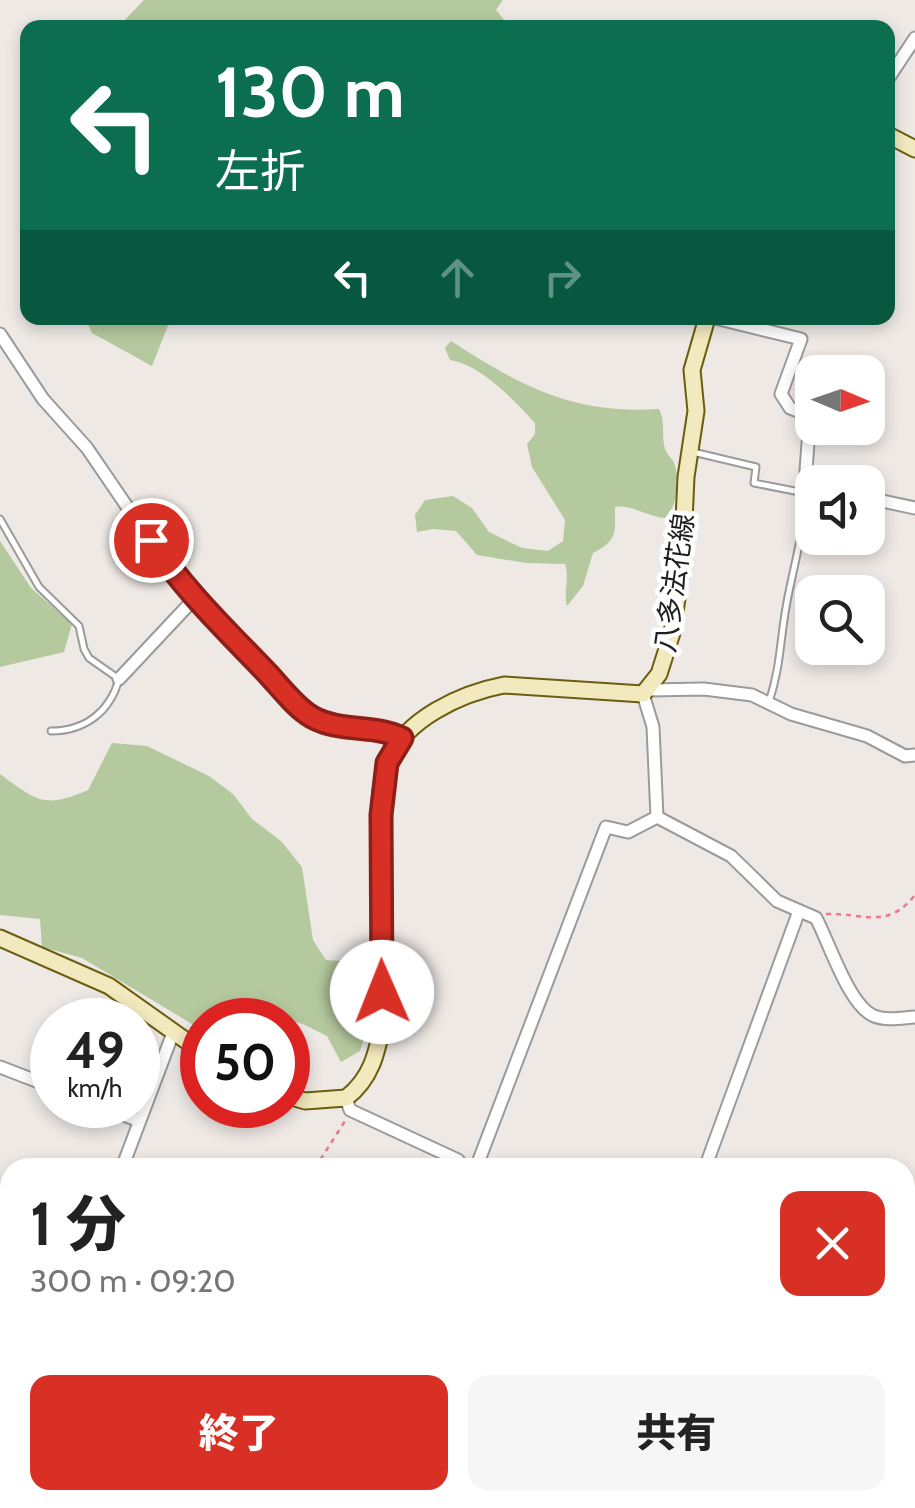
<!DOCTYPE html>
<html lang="ja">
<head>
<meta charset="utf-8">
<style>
	:root { --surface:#fff; --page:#f6f6f6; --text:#222; --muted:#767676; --accent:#d93025 }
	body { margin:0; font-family:Cabin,"Noto Sans JP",sans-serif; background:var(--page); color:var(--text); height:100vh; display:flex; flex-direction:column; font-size:38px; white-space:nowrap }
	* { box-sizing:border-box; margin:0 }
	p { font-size:32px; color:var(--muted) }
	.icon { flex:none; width:55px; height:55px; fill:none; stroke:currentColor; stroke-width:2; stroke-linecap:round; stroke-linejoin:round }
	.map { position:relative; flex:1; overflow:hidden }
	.sheet { position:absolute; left:0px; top:1158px; width:915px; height:352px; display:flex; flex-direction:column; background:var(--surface); border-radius:30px 30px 0 0; box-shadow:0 5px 15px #0003 }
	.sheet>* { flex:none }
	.hud { position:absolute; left:20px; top:20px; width:875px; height:305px; border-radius:20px; box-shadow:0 5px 15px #0003; background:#0b6e4f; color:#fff; overflow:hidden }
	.needle { width:65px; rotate:92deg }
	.fabs { position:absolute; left:795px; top:355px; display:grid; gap:20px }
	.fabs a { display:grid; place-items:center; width:90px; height:90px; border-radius:20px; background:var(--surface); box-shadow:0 5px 15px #0003; font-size:50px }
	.speed { position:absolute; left:30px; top:998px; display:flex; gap:20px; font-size:50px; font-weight:700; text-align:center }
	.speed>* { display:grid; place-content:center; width:130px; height:130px; border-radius:50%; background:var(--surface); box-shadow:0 5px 15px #0003; line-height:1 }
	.speed small { font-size:25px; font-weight:400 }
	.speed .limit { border:15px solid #d22; background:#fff; color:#111 }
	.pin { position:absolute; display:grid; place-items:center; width:85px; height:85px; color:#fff; margin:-42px; border:5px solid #fff; border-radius:50%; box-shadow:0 2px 10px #0007 }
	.me { position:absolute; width:110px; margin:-55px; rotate:359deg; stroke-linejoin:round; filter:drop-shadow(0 0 8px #0008) }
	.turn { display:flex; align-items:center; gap:35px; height:210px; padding:0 30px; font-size:45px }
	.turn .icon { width:130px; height:130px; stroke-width:2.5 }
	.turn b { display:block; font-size:70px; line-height:85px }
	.lanes { display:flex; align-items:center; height:95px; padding:0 30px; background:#0003; justify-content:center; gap:50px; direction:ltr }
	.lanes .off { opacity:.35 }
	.round { display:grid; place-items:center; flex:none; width:105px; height:105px; border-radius:20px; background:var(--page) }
	.headline { display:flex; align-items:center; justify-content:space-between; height:170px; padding:0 30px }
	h1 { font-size:60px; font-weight:800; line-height:75px }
	.cta { display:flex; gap:20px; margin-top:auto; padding:20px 30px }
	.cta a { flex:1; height:115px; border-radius:20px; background:var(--accent); color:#fff; font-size:40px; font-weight:800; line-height:115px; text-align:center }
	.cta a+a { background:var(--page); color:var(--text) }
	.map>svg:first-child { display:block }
</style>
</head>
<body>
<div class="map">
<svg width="915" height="1508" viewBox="0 0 915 1508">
	<rect width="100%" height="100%" fill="#eee9e5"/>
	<g fill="#b5c99e">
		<path d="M 144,0 L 503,0 L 496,10 L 510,27 L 118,27 Z"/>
		<path d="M 85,318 L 171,318 L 152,366 L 92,333 Z"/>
		<path d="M 451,341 C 521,386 573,415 659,409 C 666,423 661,436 665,449 C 667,455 672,458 674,463 C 681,480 677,506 665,518 C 648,517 631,504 615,507 C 615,533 618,540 593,553 L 583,586 L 567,606 C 563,591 570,578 565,564 L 526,563 L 477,555 L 456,531 L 433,529 L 417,532 L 415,515 L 425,500 L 453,496 L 472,508 L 489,532 L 522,548 L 548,551 L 563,541 L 565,520 L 532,467 L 527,444 L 535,434 L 535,423 C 515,401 480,364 450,360 L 445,348 Z"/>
		<path d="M 0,541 L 31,588 L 72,624 L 64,652 L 0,667 Z"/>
		<path d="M 112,743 L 147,746 L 209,776 L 233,794 L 252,819 L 281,841 L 302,867 L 313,940 L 326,960 L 357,962 C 373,990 370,1022 360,1051 L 341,1062 L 327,1036 L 303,1024 L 262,1013 L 239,1020 L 202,1020 L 202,1030 L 82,958 L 42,947 L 40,919 L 0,915 L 0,774 C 37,801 44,809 88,790 Z"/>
	</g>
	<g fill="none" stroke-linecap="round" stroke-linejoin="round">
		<g stroke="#aad7d6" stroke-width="4">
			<path d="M 0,1211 L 10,1214"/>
			<path d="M 0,1310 L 10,1309"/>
			<path d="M 342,1500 L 344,1508"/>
		</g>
		<g stroke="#aad7d6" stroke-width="25">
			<path d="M 905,1289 L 915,1263"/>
			<path d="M 830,1508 L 833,1500"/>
		</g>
		<g stroke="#9b9b9b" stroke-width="9">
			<g id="lane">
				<path d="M 693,452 L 756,467 L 754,483 L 805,493"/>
				<path d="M 0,519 L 39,587 L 79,626 L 84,649 L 89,658 L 119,679 C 110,712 85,731 51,731"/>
				<path d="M 769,702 C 781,666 780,638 787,602 C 794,563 806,527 805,487"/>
			</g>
		</g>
		<g stroke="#9b9b9b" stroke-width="15">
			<g id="street">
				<path d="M 888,79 L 915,38"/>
				<path d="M 715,318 L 801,339 L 781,394 L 790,408 L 810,416 L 805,484 L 812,483"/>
				<path d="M 0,334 L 43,399 L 87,448 L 169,568 L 280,687 L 309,716 L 336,727 L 391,733 L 402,738"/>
				<path d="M 868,498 L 915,508"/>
				<path d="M 119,679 L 195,598"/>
				<path d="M 649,690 L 704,689 L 752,695 L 791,714 L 867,736 L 905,756 L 915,755"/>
				<path d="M 657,817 L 731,856 L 777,901 L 816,918 C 829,942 849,1006 874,1016 C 887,1021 901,1018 915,1017"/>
				<path d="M 0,1067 L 52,1087"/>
				<path d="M 346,1098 L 350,1110 L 458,1160 L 464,1168"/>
				<path d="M 98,1105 L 139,1121"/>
				<path d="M 122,1168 L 173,1033"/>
				<path d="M 476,1168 L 606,827 L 628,832 L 657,817 L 653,727 L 643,694"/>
				<path d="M 705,1168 L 799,911"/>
				<path d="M 905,1248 L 915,1231"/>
				<path d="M 0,1412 L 10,1409"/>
				<path d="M 0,1497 L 10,1492"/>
				<path d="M 295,1508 L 310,1500"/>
				<path d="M 360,1508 L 362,1500"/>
				<path d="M 578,1508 L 581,1500"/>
				<path d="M 812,1508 L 815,1500"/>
			</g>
		</g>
		<g stroke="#6b5e10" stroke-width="19">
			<g id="secondary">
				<path d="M 888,135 L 915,149"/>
				<path d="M 0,938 L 109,986 L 202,1052"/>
				<path d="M 288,1096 L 305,1101 L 346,1098 C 372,1078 377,1052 383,1022 C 382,971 382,920 381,869 C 381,836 375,794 388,762 C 404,719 462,693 504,685 L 643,694 L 659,674 L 672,633 L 682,564 L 686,477 L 696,411 L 692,370 L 707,318"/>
				<path d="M 905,1415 L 915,1393"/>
				<path d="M 864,1508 L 868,1500"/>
			</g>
		</g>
		<g stroke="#ec7889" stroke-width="2.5" stroke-dasharray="5 5" stroke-linecap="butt">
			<path d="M 826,914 C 865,913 887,930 915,895"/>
			<path d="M 315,1168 L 345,1121"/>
		</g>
		<use href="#lane" stroke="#fff" stroke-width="5"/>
		<use href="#street" stroke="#fff" stroke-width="11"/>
		<use href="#secondary" stroke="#f3e9be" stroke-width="15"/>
	</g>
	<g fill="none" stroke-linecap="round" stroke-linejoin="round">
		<g stroke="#8d1f18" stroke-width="25">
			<path id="route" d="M 151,540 C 183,589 227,631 268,674 C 281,688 296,708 312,717 C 341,733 374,724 402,738 L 387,763 L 381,815 L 382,992"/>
		</g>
		<use href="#route" stroke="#d93025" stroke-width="18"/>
	</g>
	<g text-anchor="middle" stroke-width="9" stroke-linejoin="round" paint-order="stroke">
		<g font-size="28" fill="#1e1e1e" stroke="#fff">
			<text transform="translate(674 583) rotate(-82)" y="10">八多法花線</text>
		</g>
	</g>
</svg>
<div class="fabs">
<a><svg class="needle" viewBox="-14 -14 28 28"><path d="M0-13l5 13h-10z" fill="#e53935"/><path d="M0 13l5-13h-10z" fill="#767676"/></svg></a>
<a><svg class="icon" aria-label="sound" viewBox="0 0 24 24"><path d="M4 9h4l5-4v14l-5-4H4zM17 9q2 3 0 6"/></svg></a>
<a><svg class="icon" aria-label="search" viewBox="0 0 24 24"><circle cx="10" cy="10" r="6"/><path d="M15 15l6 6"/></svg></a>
</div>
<div class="speed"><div>49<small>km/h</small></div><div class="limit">50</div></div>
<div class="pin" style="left:151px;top:540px;background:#d93025"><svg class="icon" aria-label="arrive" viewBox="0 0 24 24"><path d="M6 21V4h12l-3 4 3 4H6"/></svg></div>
<svg class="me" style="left:382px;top:992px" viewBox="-20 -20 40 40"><circle r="19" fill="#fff"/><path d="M0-13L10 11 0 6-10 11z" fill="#d93025"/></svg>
<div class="hud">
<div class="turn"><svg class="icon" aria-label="left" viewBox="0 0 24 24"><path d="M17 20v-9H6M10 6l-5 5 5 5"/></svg><div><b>130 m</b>左折</div></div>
<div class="lanes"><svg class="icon" aria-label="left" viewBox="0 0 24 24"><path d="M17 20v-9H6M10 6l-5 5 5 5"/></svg><svg class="icon off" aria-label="ahead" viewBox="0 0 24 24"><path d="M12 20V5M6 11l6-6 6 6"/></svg><svg class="icon off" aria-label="right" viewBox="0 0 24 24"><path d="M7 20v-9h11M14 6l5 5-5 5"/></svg></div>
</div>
<section class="sheet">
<div class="headline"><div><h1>1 分</h1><p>300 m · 09:20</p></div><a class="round" style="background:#d93025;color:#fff"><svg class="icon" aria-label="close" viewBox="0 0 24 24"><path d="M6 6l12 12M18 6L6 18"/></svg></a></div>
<div class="cta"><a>終了</a><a>共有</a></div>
</section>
</div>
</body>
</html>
